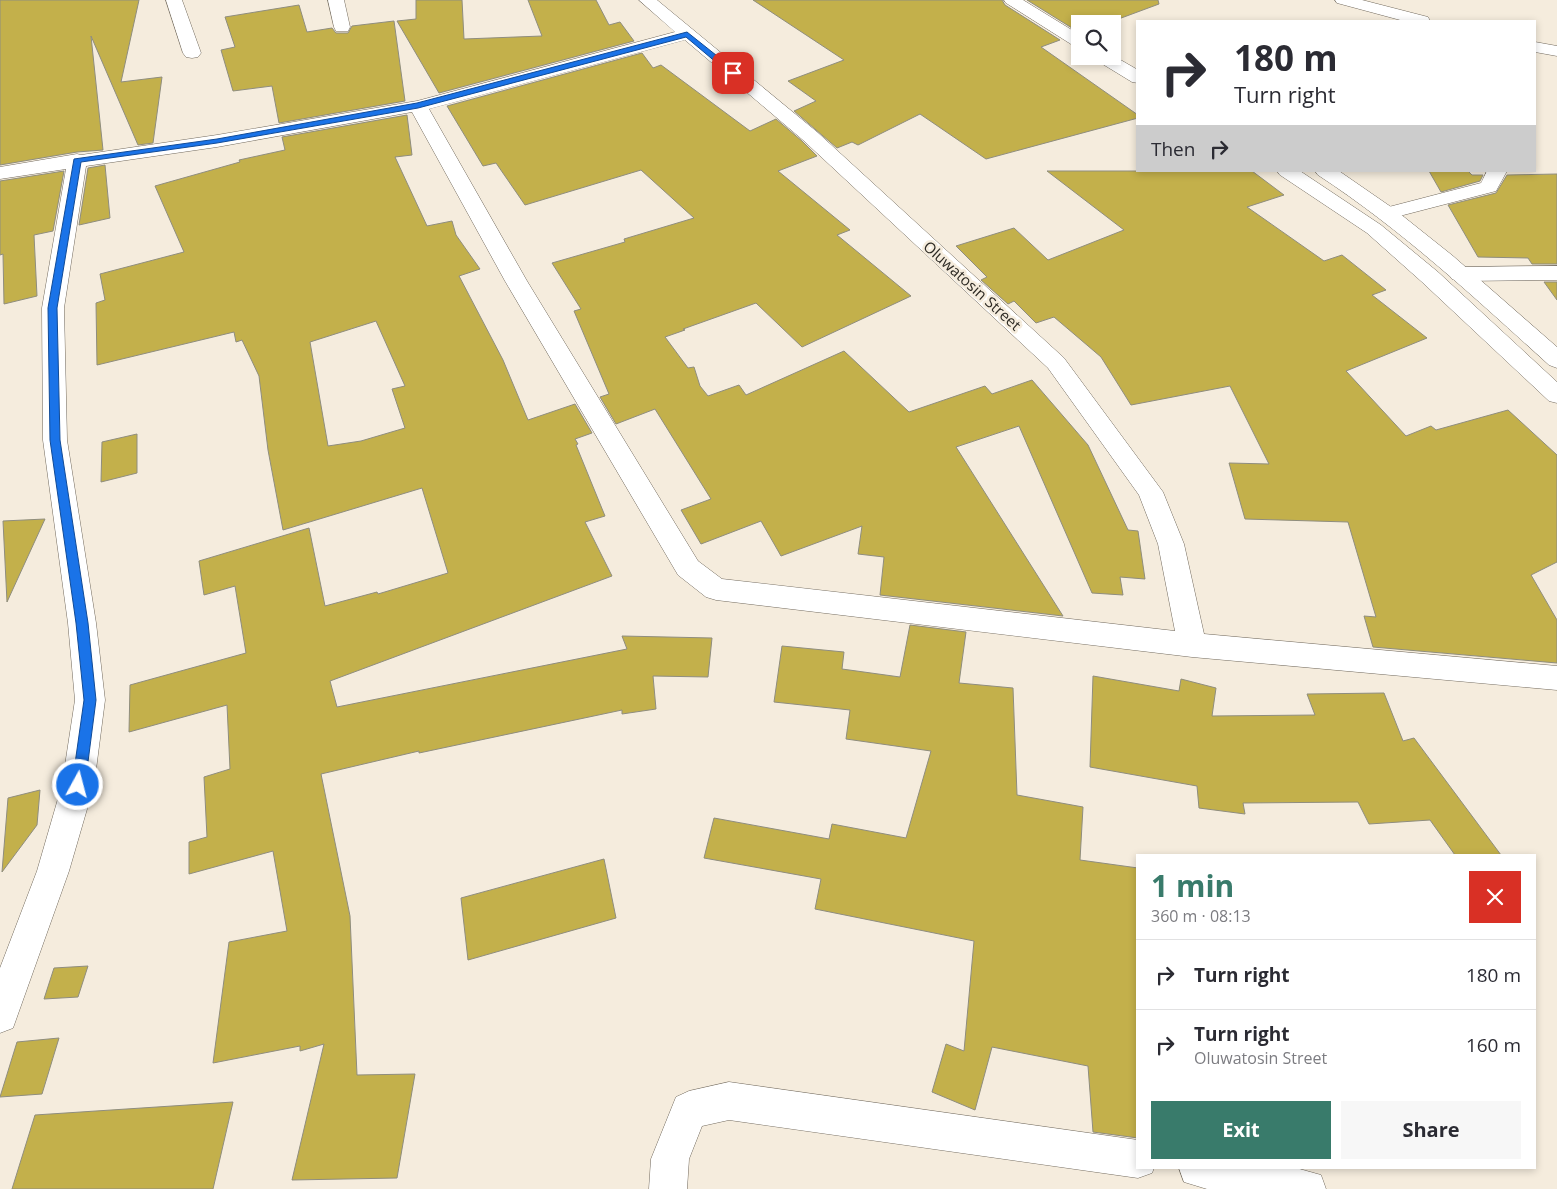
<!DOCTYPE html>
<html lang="en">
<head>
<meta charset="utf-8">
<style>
	:root { --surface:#fff; --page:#f7f7f7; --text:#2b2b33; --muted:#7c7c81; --line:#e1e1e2; --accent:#397b6b }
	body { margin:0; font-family:"Open Sans",sans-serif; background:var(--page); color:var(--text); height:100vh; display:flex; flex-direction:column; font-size:19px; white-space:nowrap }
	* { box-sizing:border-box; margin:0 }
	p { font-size:16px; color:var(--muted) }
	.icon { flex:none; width:28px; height:28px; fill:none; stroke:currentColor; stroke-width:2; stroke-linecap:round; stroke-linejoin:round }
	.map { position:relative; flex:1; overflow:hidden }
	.drawer { position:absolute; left:1136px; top:854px; width:400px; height:315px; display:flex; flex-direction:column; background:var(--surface); border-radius:0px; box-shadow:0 2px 8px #0003 }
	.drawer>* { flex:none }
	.hud { position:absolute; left:1136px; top:20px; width:400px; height:152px; border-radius:0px; box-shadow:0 2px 8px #0003; background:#fff; color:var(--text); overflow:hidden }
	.buttons { position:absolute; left:1071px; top:15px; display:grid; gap:10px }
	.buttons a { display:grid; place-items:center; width:50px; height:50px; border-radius:0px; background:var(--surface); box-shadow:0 2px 8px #0003; font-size:25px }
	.pin { position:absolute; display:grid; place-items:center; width:42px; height:42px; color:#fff; margin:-21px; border-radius:10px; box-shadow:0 2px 8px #0006 }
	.me { position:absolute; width:55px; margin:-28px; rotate:7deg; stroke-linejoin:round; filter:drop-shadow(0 0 4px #0008) }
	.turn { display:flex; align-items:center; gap:18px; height:105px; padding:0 15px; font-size:22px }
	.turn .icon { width:65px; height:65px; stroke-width:2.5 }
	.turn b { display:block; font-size:35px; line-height:42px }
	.then { display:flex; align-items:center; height:48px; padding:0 15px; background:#0003; gap:10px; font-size:19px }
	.round { display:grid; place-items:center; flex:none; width:52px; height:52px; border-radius:0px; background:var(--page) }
	.headline { display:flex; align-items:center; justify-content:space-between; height:85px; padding:0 15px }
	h1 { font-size:30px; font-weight:700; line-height:38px; color:var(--accent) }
	.cta { display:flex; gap:10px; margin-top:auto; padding:10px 15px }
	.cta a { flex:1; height:58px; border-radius:0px; background:var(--accent); color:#fff; font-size:20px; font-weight:700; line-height:58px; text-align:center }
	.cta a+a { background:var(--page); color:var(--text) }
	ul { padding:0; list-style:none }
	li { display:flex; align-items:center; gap:15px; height:70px; padding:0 15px; border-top:1px solid var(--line) }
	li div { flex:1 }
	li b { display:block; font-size:19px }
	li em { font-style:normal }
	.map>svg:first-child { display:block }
</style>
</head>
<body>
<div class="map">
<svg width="1557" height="1189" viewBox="0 0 1557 1189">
	<rect width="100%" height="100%" fill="#f5ecdd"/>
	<g fill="#c3b04b" stroke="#8f8d7e" fill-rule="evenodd">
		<path d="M 0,0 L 139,0 L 121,82 L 162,77 L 153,143 L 138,145 L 91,36 L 103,150 L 77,152 L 0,165 Z"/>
		<path d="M 416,0 L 462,0 L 464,39 L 542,36 L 528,0 L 596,0 L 609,25 L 620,22 L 634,41 L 439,93 L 397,21 L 416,19 Z"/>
		<path d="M 753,0 L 1002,0 L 1005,5 L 1060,40 L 1041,47 L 1138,115 L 1138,118 L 986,159 L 920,114 L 858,145 L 852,142 L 837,148 L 794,111 L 816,101 L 788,81 L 844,60 Z"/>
		<path d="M 1027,0 L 1158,0 L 1159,4 L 1105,24 L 1080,24 L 1080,33 Z"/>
		<path d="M 299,5 L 307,32 L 332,28 L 336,33 L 348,33 L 352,26 L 394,21 L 405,101 L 279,123 L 272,86 L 233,91 L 221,50 L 235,47 L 225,17 Z"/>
		<path d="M 642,53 L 653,68 L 661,65 L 750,131 L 776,119 L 802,141 L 817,156 L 778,171 L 850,230 L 837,235 L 911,296 L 802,347 L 756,303 L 683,329 L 685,330 L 665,337 L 688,368 L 694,367 L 700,386 L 708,396 L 739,385 L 746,395 L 844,351 L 909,412 L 985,386 L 992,394 L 1032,380 L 1088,445 L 1128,530 L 1138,531 L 1145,579 L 1120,577 L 1123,595 L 1092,593 L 1019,426 L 956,447 L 1063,616 L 880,595 L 884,557 L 858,554 L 862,526 L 781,556 L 761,521 L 701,544 L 681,510 L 711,499 L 655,409 L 616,424 L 600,397 L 609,394 L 574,311 L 581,309 L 552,263 L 625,242 L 624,239 L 694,218 L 641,170 L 525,205 L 496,163 L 483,166 L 447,106 Z"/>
		<path d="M 407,115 L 412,155 L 395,157 L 427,226 L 452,221 L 456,235 L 480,269 L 459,276 L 503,360 L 528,420 L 575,404 L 592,433 L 575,439 L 578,444 L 576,445 L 605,516 L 585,522 L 612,576 L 330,681 L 337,707 L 627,649 L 622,636 L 712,638 L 708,677 L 653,676 L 656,709 L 622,714 L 622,710 L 419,753 L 419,751 L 321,774 L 350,916 L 357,1075 L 415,1074 L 397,1178 L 292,1180 L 324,1044 L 300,1051 L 300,1046 L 213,1063 L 229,942 L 287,931 L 273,851 L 189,874 L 189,842 L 207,837 L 204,777 L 230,769 L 227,705 L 129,732 L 130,685 L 246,653 L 235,586 L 204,595 L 199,561 L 309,528 L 325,606 L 377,592 L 378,594 L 448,573 L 422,488 L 283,530 L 268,450 L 259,376 L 242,340 L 236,342 L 234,332 L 97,365 L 96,303 L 105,300 L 100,274 L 184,252 L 155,186 L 240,162 L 239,160 L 285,150 L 282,137 ZM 376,321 L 405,386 L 392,389 L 405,428 L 361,441 L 328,446 L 310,342 Z"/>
		<path d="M 105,165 L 110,218 L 79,225 L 88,168 Z"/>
		<path d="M 64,171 L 53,231 L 34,235 L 37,296 L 4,304 L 3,254 L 0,255 L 0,181 Z"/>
		<path d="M 1047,171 L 1252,171 L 1284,195 L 1247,207 L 1324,261 L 1342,255 L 1386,290 L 1372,295 L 1427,338 L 1346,371 L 1406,436 L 1431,426 L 1436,430 L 1508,410 L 1557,455 L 1557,562 L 1531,575 L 1557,620 L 1557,663 L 1373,647 L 1364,616 L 1376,617 L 1348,522 L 1245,519 L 1229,463 L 1269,464 L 1230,386 L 1131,405 L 1101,357 L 1054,317 L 1036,323 L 1014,301 L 1008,304 L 981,280 L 987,277 L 956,246 L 1014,228 L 1048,260 L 1124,230 Z"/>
		<path d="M 1429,171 L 1468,171 L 1472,175 L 1483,175 L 1480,181 L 1441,192 Z"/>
		<path d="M 1557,174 L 1557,264 L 1532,264 L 1528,258 L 1478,257 L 1448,205 L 1496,193 L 1507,175 Z"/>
		<path d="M 1544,282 L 1557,282 L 1557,300 Z"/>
		<path d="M 137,434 L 137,473 L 101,482 L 102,442 Z"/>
		<path d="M 45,519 L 7,602 L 3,521 Z"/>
		<path d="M 910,625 L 966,632 L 959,683 L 1013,688 L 1017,795 L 1083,807 L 1080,860 L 1138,868 L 1138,1138 L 1093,1132 L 1088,1066 L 992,1047 L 975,1110 L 932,1092 L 946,1044 L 964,1051 L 974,941 L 815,909 L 821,879 L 704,858 L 714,818 L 829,839 L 832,824 L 906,838 L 931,751 L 846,739 L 850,710 L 774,702 L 782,646 L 844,652 L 842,669 L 900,677 Z"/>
		<path d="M 1093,676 L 1179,691 L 1181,679 L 1216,688 L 1212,716 L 1315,715 L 1307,694 L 1384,693 L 1403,741 L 1414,738 L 1501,855 L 1455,855 L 1430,820 L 1369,824 L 1358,802 L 1243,803 L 1245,814 L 1199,808 L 1197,786 L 1090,767 Z"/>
		<path d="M 40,790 L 37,825 L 2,872 L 8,798 Z"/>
		<path d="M 604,859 L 616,918 L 468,960 L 461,898 Z"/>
		<path d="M 88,966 L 78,997 L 44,999 L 54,968 Z"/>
		<path d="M 59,1038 L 42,1094 L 0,1097 L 17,1042 Z"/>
		<path d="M 233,1102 L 213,1189 L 12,1189 L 35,1115 Z"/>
	</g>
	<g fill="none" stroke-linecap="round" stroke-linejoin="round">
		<g stroke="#726a5e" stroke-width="1">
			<g id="street">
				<path d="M 166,0 L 182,0 L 201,53 L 198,57 L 192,58 L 186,57 L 183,53 Z"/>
				<path d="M 328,0 L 344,0 L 350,27 L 348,31 L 336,31 L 334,27 Z"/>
				<path d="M 639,0 L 657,0 L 817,132 L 1064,358 L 1163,492 L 1184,544 L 1204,634 L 1557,666 L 1557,690 L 1192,657 L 716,600 L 706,597 L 678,575 L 505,281 L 412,112 L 217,147 L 86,166 L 64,308 L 67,440 L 96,623 L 105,700 L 94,785 L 69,871 L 13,1028 L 0,1033 L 0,968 L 37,871 L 62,785 L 75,700 L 68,623 L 43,440 L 42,308 L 66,169 L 0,179 L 0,167 L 77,154 L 81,155 L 217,135 L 417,101 L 675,32 ZM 685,40 L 803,140 L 1048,368 L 1139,495 L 1158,544 L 1175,631 L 722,579 L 698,561 L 527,281 L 429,109 Z"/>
				<path d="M 1335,0 L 1362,0 L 1428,17 L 1430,21 L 1404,21 L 1337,3 Z"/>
				<path d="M 1535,42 L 1557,46 L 1557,56 L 1535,52 Z"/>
				<path d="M 1487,171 L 1507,171 L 1496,191 L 1388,219 L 1381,217 L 1378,213 L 1381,209 L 1481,183 Z"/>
				<path d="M 1557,266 L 1557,280 L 1460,281 L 1452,279 L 1449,274 L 1452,269 L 1460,267 Z"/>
				<path d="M 729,1082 L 1138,1140 L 1138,1168 L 1154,1168 L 1152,1173 L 1138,1178 L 729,1120 L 702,1126 L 689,1159 L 687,1189 L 649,1189 L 651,1159 L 676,1097 L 689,1091 Z"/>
				<path d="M 1179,1168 L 1296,1168 L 1321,1175 L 1326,1189 L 1207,1189 L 1184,1182 Z"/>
			</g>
		</g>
		<g stroke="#726a5e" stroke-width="1">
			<g id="secondary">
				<path d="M 1004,0 L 1023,0 L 1080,35 L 1080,47 L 1074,46 L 1006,3 Z"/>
				<path d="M 1112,55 L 1138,70 L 1138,83 L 1132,82 L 1096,60 L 1094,56 Z"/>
				<path d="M 1277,171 L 1300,171 L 1381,225 L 1438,272 L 1557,382 L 1557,403 L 1549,401 L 1422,282 L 1367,233 L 1280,175 Z"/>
				<path d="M 1315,171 L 1339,171 L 1394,209 L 1453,256 L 1557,347 L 1557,368 L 1549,365 C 1475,298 1402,230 1318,175 Z"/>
			</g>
		</g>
		<use href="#street" fill="#fff" fill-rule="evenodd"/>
		<use href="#secondary" fill="#fff" fill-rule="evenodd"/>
	</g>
	<path fill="#1a73e8" stroke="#114b97" d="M 687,32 L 736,71 L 736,74 L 730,74 L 686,37 L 418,108 L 217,143 L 81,162 L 57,308 L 60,440 L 88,623 L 96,700 L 85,785 L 83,789 L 78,791 L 74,789 L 72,785 L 84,700 L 76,623 L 50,440 L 48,308 L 74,159 L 217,139 L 417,103 Z"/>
	<g text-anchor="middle" stroke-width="5" stroke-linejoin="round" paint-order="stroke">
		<g font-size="15" fill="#2c2923" stroke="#f5ecdd">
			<text transform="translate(972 286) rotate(42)" y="5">Oluwatosin Street</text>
		</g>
	</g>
</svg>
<div class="buttons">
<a><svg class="icon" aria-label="search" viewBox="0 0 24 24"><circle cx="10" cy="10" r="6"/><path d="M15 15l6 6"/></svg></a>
</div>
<div class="pin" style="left:733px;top:73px;background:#d93025"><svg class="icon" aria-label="arrive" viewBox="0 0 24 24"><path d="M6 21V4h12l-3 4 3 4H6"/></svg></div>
<svg class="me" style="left:78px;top:785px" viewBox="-20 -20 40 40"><circle r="17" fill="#1a73e8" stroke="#fff" stroke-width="3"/><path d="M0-11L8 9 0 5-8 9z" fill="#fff"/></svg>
<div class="hud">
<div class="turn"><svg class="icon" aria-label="right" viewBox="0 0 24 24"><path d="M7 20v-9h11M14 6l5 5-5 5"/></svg><div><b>180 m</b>Turn right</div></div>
<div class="then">Then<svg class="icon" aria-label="right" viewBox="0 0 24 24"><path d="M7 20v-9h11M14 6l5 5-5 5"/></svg></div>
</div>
<section class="drawer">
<div class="headline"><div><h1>1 min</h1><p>360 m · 08:13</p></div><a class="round" style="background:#d93025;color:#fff"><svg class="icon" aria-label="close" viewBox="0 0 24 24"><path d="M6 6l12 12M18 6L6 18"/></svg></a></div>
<ul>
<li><svg class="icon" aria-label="right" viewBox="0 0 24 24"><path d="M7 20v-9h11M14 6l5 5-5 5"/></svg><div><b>Turn right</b></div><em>180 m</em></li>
<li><svg class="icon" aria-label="right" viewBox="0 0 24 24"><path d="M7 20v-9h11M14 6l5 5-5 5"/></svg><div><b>Turn right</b><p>Oluwatosin Street</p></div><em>160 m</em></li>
</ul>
<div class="cta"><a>Exit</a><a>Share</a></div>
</section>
</div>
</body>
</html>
